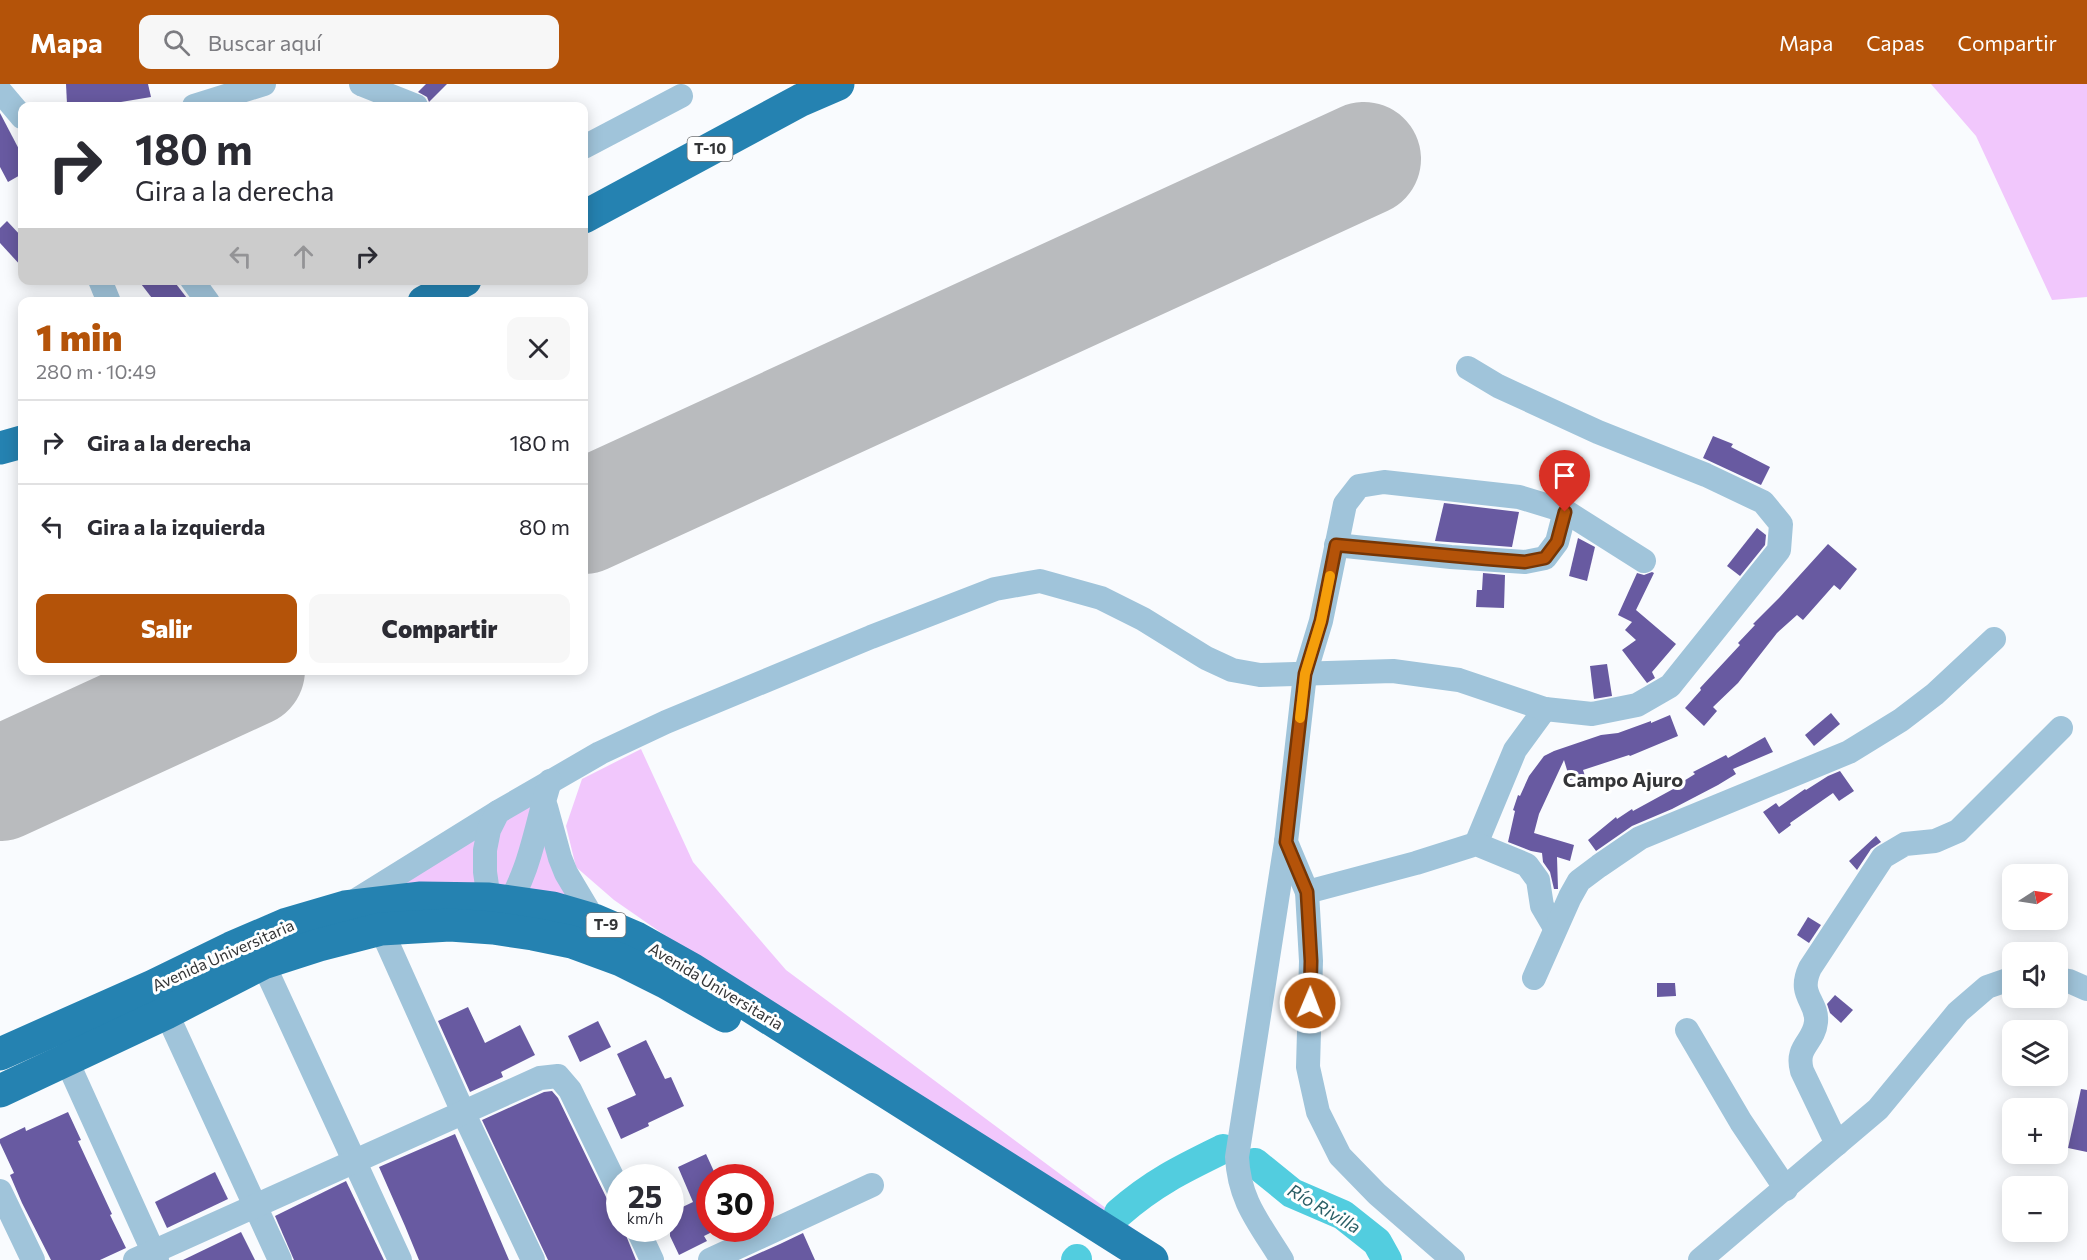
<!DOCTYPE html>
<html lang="es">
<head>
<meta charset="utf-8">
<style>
	:root { --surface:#fff; --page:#f7f7f7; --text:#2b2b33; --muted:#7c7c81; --line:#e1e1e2; --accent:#b45309 }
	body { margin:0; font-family:Commissioner,sans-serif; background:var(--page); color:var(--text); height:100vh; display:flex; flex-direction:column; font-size:22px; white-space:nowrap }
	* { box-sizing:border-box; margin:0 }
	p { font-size:20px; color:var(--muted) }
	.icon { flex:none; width:33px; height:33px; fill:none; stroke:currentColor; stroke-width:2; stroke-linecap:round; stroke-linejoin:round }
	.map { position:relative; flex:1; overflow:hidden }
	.side { position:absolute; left:18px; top:213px; width:570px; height:378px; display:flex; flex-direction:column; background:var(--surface); border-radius:12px; box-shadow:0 3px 15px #0003 }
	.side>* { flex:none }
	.banner { position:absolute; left:18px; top:18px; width:570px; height:183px; border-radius:12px; box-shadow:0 3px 15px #0003; background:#fff; color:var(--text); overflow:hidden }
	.needle { width:39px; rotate:78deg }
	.fabs { position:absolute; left:2002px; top:780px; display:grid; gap:12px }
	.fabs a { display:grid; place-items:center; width:66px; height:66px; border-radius:12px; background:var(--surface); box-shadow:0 3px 15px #0003; font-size:30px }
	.speed { position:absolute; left:606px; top:1080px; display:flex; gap:12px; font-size:30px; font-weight:700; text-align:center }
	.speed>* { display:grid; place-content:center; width:78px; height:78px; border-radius:50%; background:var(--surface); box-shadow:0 3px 15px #0003; line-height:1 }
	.speed small { font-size:15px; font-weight:400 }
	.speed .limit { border:9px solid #d22; background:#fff; color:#111 }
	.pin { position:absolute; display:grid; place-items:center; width:51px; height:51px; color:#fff; margin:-62px -26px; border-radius:50% 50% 50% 0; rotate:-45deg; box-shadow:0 0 6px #0007 }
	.pin .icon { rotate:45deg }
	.me { position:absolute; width:66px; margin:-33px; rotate:1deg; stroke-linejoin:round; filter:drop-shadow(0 0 4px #0008) }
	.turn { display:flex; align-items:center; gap:21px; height:126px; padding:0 18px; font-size:27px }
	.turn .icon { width:78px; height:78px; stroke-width:2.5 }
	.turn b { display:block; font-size:42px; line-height:51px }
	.lanes { display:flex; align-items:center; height:57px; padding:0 18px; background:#0003; justify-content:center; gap:30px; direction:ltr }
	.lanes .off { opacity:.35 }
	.round { display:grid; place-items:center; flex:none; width:63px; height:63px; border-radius:12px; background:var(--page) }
	.headline { display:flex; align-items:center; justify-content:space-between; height:102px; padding:0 18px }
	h1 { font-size:36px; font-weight:800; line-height:45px; color:var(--accent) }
	.cta { display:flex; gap:12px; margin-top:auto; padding:12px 18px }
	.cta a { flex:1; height:69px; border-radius:12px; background:var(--accent); color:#fff; font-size:24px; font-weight:800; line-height:69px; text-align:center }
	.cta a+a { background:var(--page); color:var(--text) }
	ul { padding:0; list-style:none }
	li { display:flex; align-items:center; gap:18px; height:84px; padding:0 18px; border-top:2px solid var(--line) }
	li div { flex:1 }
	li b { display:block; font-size:22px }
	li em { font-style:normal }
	header { display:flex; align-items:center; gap:36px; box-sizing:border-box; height:84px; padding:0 30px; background:var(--accent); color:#fff }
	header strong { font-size:28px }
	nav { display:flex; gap:33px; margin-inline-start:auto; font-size:21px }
	.search { width:420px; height:54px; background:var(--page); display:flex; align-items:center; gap:15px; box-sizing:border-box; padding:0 21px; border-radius:12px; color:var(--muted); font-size:22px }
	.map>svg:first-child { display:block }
</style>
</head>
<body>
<header>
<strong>Mapa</strong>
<div class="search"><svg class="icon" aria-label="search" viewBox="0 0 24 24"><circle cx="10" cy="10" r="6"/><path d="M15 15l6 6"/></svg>Buscar aquí</div>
<nav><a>Mapa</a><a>Capas</a><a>Compartir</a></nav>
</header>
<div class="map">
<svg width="2087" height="1176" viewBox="0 0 2087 1176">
	<rect width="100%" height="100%" fill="#f9fbfe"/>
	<g fill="#f1c7fc">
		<path d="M 1931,0 L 2087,0 L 2087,213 L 2052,216 L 1976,52 Z"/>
		<path d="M 641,665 L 693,778 L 786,886 L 1142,1151 L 699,875 L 614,816 L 576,783 L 566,742 L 582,695 Z"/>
		<path d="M 544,716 L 594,836 L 345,823 L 420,775 Z"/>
	</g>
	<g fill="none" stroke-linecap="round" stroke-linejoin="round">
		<g stroke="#52cddf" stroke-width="30">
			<path d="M 1255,1079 L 1292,1109 L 1343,1131 L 1377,1158 L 1387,1176"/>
			<path d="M 1119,1129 C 1153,1099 1182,1085 1223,1065"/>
			<path d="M 1076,1176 L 1077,1175"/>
		</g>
		<g stroke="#b9bbbe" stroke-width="114">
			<path d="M 584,433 L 1364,75"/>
			<path d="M 0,700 L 248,586"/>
		</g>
	</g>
	<g fill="#685aa1">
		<path d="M 66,0 L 148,0 L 151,13 L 109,20 L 67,20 Z"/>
		<path d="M 426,0 L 447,0 L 429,18 L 427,13 L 418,8 Z"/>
		<path d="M 0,29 L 22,71 L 22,90 L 8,98 L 0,83 Z"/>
		<path d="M 7,137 L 22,153 L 22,183 L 0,159 L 0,144 Z"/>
		<path d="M 138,196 L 173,196 L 190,218 L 155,218 Z"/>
		<path d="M 1713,352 L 1733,360 L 1731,363 L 1770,383 L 1761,401 L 1703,374 Z"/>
		<path d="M 1444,419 L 1519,428 L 1512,463 L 1435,457 Z"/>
		<path d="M 1757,444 L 1766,451 L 1765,461 L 1740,492 L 1727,482 Z"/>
		<path d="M 1578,454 L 1595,463 L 1587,497 L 1569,492 Z"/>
		<path d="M 1828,460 L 1857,485 L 1840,506 L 1834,501 L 1803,536 L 1797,531 L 1777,549 L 1738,599 L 1713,623 L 1717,627 L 1704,642 L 1685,624 L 1701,606 L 1700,604 L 1740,561 L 1738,559 L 1755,541 L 1753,540 L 1779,514 Z"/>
		<path d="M 1652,488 L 1654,489 L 1636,526 L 1676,560 L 1652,588 L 1655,594 L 1647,599 L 1622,566 L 1636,556 L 1625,546 L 1632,538 L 1618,531 L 1637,489 L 1644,491 Z"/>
		<path d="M 1483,489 L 1505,491 L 1504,524 L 1476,523 L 1477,506 L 1482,506 Z"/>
		<path d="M 1607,580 L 1612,612 L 1594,615 L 1590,582 Z"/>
		<path d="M 1831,629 L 1840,640 L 1814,662 L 1805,651 Z"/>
		<path d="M 1670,631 L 1678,652 L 1630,672 L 1629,671 L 1583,686 L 1585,692 L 1570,696 L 1564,676 L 1539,730 L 1534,749 L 1574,761 L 1570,777 L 1557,773 L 1558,805 L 1554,805 L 1550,788 L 1543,778 L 1542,769 L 1531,767 L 1508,758 L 1515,727 L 1513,726 L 1518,711 L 1520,712 L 1529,692 L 1544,672 L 1554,667 L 1601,651 L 1618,649 L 1651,637 L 1651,639 Z"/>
		<path d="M 1765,653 L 1773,668 L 1733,685 L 1736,690 L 1718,701 L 1672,725 L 1632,742 L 1596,767 L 1588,756 L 1616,733 L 1617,735 L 1632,725 L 1633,727 L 1675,704 L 1674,703 L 1695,690 L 1693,688 L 1726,671 L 1728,674 Z"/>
		<path d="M 1840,687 L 1854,707 L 1839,717 L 1833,709 L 1790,739 L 1791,741 L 1779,750 L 1763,728 L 1776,719 L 1779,723 L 1805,705 L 1806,706 L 1828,692 Z"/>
		<path d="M 1876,752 L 1881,758 L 1871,765 L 1857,786 L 1849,777 Z"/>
		<path d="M 1808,833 L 1821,841 L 1809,859 L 1797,851 Z"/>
		<path d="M 1657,899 L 1675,899 L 1676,912 L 1657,913 Z"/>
		<path d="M 1835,911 L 1853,926 L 1841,939 L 1830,929 L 1827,920 Z"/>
		<path d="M 468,923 L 485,959 L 520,941 L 535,971 L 501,988 L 503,993 L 470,1008 L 438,937 Z"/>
		<path d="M 598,937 L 611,963 L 580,978 L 568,952 Z"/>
		<path d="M 646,956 L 665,995 L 671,993 L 684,1022 L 648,1039 L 649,1042 L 621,1055 L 607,1024 L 636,1011 L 617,970 Z"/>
		<path d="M 2081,1005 L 2087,1006 L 2087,1068 L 2068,1064 Z"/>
		<path d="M 552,1007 L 558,1014 L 607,1115 L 612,1121 L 620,1136 L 620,1144 L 623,1144 L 636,1176 L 548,1176 L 482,1036 L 544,1008 Z"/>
		<path d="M 68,1028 L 81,1056 L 78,1057 L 112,1130 L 110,1131 L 126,1164 L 100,1176 L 51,1176 L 22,1119 L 10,1091 L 14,1089 L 0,1059 L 0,1055 L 25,1043 L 26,1047 Z"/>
		<path d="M 455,1050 L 509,1176 L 419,1176 L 405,1142 L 379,1083 Z"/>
		<path d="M 706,1070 L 717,1094 L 710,1094 L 710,1149 L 704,1152 L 707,1157 L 679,1171 L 670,1152 L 670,1129 L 693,1118 L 678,1083 Z"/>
		<path d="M 215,1088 L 228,1115 L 167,1144 L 155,1118 Z"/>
		<path d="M 346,1097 L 384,1176 L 294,1176 L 275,1132 Z"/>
		<path d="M 241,1148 L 255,1176 L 183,1176 Z"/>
		<path d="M 803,1149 L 815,1176 L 744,1176 L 780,1160 Z"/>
	</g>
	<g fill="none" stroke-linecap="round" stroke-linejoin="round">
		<g stroke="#a0c4da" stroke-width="24">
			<path d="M 361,0 L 416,22"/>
			<path d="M 0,7 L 22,33"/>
			<path d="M 194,22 L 264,0"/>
			<path d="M 584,63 L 681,12"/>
			<path d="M 100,196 L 109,218"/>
			<path d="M 192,196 L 208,218"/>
			<path d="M 1336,461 L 1451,473 L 1525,478 L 1545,474 L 1557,458 L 1565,427"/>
			<path d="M 546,723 L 560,774 L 566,789 L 594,836"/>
			<path d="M 1476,760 L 1515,666 L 1545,625"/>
			<path d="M 1307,808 L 1416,779 L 1476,760 L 1527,781 L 1538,796 L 1542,822 L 1555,844"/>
			<path d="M 350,820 L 498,728"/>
			<path d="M 491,829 L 485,788 L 485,766 L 489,746 L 498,728 L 600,669 L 666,638 L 871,553 L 995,505 L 1040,497 L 1101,514 L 1143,535 L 1206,574 L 1232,586 L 1260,591 L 1393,587 L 1459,596 L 1545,625 L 1592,630 L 1637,621 L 1670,602 L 1779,466 L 1781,440 L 1763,418 L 1706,391 L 1598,348 L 1498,302 L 1468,284"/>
			<path d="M 503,829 C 531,787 535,744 550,697"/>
			<path d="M 381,845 L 463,1028 L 533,1176"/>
			<path d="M 263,879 L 400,1176"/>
			<path d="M 1534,894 L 1570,813 L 1579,797 L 1599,782 L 1640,754 L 1849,668 L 1901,636 L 1935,610 L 1994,555"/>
			<path d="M 2058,895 L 2069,897 L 2087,905"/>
			<path d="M 160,915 L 280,1176"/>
			<path d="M 1687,946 L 1741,1038 L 1786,1105"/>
			<path d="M 66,975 L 157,1176"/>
			<path d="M 1837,1060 L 1802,987 C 1795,962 1814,959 1816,938 C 1818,917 1797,912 1810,884 L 1883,773 L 1905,760 L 1935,757 L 1958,747 L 2061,644"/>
			<path d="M 0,1107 L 33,1176"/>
			<path d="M 637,1144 L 652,1176"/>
			<path d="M 135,1176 L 540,994 L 558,992 L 570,1006 L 620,1109"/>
			<path d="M 710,1176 L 872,1101"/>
			<path d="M 1282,1176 C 1260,1140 1239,1117 1237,1073 L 1286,758"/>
			<path d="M 1453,1176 L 1377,1110 L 1340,1072 L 1318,1028 L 1308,983 L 1311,877 L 1307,808 L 1286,758 L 1305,590 L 1321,537 L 1345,420 L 1359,402 L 1384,398 L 1519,413 L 1565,427 L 1644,477"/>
			<path d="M 1700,1176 L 1878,1025 L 1958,928 L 1987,903 L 2013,894"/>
		</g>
		<g stroke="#2582b1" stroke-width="33">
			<path d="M 584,133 L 801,16 L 838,0"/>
			<path d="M 424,218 L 465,196"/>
			<path d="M 0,364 L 22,358"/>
			<path d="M 0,970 L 153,902 L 231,864 L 287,840 L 345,823 L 421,814 L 489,815 L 553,824 L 594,836 L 636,854 L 693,886 L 1152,1176"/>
			<path d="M 0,1007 L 166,929 L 263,879 L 319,861 L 381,845 L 450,841 L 493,844 L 533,850 L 572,858 L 621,876 L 665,898 L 725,932"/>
		</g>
	</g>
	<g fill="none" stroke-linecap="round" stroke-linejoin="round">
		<g stroke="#753606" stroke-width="15">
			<path id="route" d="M 1310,919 L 1311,877 L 1307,808 L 1286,758 L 1305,590 L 1321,537 L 1336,461 L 1488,475 L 1525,478 L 1545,474 L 1557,458 L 1565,428"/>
		</g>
		<use href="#route" stroke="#b45309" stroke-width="10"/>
		<path stroke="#f59e0b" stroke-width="10" d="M 1300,634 L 1305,590 L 1321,537 L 1330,492"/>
	</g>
	<g text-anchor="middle" stroke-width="6" stroke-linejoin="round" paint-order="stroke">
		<g fill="#fff" stroke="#717273" stroke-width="1.5">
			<rect x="687.5" y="53" width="45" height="24" rx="4.5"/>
			<rect x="586.5" y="829" width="39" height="24" rx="4.5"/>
		</g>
		<g font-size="15" font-weight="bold" fill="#343537">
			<text x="710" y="70">T-10</text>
			<text x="606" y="846">T-9</text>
		</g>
		<g font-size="16" fill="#343537" stroke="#fff">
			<text transform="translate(223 871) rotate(-24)" y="6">Avenida Universitaria</text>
			<text transform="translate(716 902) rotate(31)" y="6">Avenida Universitaria</text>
		</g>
		<g font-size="18" font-style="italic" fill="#2a5e65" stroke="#fff">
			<text transform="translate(1324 1125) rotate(30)" y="6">Río Rivilla</text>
		</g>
		<g font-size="20" font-weight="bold" fill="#343537" stroke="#fff">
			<text x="1623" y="703">Campo Ajuro</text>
		</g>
	</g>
</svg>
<div class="fabs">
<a><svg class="needle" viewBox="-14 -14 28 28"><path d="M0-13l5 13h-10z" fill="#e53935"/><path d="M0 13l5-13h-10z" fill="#7c7c81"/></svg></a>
<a><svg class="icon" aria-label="sound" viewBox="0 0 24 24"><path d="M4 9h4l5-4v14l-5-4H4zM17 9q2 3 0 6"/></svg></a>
<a><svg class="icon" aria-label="layers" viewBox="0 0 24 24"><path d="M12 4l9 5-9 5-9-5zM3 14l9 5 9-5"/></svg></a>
<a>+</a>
<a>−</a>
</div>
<div class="speed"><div>25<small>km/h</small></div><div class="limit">30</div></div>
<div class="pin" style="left:1565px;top:428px;background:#d93025"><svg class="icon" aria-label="arrive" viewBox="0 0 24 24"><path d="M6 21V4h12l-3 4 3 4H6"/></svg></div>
<svg class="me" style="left:1310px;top:919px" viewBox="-20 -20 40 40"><circle r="17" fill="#b45309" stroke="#fff" stroke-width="3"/><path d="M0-11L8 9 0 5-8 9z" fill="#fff"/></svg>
<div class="banner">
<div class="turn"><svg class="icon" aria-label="right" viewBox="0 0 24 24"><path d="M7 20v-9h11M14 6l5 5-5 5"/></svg><div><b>180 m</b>Gira a la derecha</div></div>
<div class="lanes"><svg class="icon off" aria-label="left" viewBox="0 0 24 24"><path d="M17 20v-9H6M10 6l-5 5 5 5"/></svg><svg class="icon off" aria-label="ahead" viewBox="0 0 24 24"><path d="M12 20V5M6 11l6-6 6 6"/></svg><svg class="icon" aria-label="right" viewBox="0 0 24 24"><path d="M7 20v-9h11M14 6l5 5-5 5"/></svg></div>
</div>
<section class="side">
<div class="headline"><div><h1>1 min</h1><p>280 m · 10:49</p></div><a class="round"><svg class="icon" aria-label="close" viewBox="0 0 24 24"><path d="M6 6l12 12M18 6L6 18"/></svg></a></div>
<ul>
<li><svg class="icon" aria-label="right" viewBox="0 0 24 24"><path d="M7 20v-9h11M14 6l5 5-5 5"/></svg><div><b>Gira a la derecha</b></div><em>180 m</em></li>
<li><svg class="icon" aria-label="left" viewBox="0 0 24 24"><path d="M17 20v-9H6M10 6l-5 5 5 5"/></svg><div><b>Gira a la izquierda</b></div><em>80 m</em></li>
</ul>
<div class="cta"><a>Salir</a><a>Compartir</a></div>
</section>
</div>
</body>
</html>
